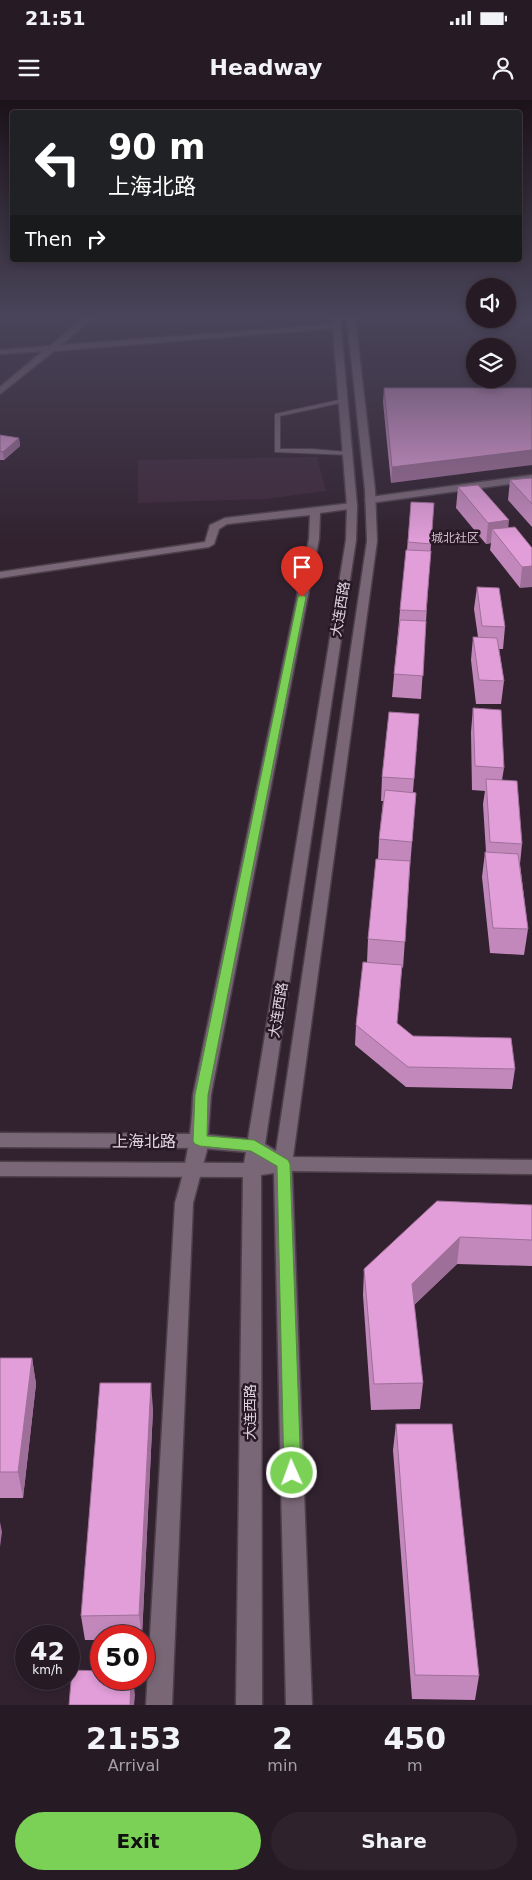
<!DOCTYPE html>
<html lang="en">
<head>
<meta charset="utf-8">
<style>
	:root { --surface:#261a24; --page:#2e232c; --text:#f1f3f6; --muted:#a4a1a6; --line:#423841; --accent:#7ad156 }
	body { margin:0; font-family:"DejaVu Sans","Noto Sans SC",sans-serif; background:var(--page); color:var(--text); height:100vh; display:flex; flex-direction:column; font-size:19px; white-space:nowrap }
	* { box-sizing:border-box; margin:0 }
	p { font-size:16px; color:var(--muted) }
	.icon { flex:none; width:28px; height:28px; fill:none; stroke:currentColor; stroke-width:2; stroke-linecap:round; stroke-linejoin:round }
	.map { position:relative; height:1605px; overflow:hidden }
	.panel { display:flex; flex-direction:column; background:var(--surface); flex:1 }
	.panel>* { flex:none }
	.banner { position:absolute; left:10px; top:10px; width:512px; height:152px; border-radius:5px; box-shadow:0 2px 8px #0003,0 0 0 1px var(--line); background:#202124; color:#fff; overflow:hidden }
	.buttons { position:absolute; left:466px; top:178px; display:grid; gap:10px }
	.buttons a { display:grid; place-items:center; width:50px; height:50px; border-radius:50%; background:var(--surface); box-shadow:0 2px 8px #0003,0 0 0 1px var(--line); font-size:25px }
	.speed { position:absolute; left:15px; top:1525px; display:flex; gap:10px; font-size:25px; font-weight:700; text-align:center }
	.speed>* { display:grid; place-content:center; width:65px; height:65px; border-radius:50%; background:var(--surface); box-shadow:0 2px 8px #0003,0 0 0 1px var(--line); line-height:1 }
	.speed small { font-size:12px; font-weight:400 }
	.speed .limit { border:8px solid #d22; background:#fff; color:#111 }
	.pin { position:absolute; display:grid; place-items:center; width:42px; height:42px; color:#fff; margin:-51px -21px; border-radius:50% 50% 50% 0; rotate:-45deg; box-shadow:0 0 5px #0007 }
	.pin .icon { rotate:45deg }
	.me { position:absolute; width:55px; margin:-28px; rotate:358deg; stroke-linejoin:round; filter:drop-shadow(0 0 4px #0008) }
	.turn { display:flex; align-items:center; gap:18px; height:105px; padding:0 15px; font-size:22px }
	.turn .icon { width:65px; height:65px; stroke-width:2.5 }
	.turn b { display:block; font-size:35px; line-height:42px }
	.then { display:flex; align-items:center; height:48px; padding:0 15px; background:#0003; gap:10px; font-size:19px }
	.eta { display:flex; justify-content:space-evenly; align-items:center; height:85px; text-align:center }
	.eta b { font-size:30px; font-weight:700; line-height:35px }
	.button { display:flex; gap:10px; margin-top:auto; padding:10px 15px }
	.button a { flex:1; height:58px; border-radius:30px; background:var(--accent); color:#111; font-size:20px; font-weight:700; line-height:58px; text-align:center }
	.button a+a { background:var(--page); color:var(--text) }
	.status { display:flex; justify-content:space-between; align-items:center; height:35px; padding:0 25px; background:var(--surface); direction:ltr }
	.status svg { height:14px; fill:currentColor }
	header { display:flex; justify-content:space-between; align-items:center; height:65px; padding:0 15px; background:var(--surface); font-size:22px; font-weight:700 }
	.map>svg:first-child { display:block }
</style>
</head>
<body>
<div class="status"><b>21:51</b><svg viewBox="0 0 49 12"><path d="M0 12V9h3v3zM5 12V6h3v6zM10 12V3h3v9zM15 12V0h3v12zM26 1h20v11H26zM47 4h2v5h-2z"/></svg></div>
<header><svg class="icon" aria-label="menu" viewBox="0 0 24 24"><path d="M4 6h16M4 12h16M4 18h16"/></svg>Headway<svg class="icon" aria-label="person" viewBox="0 0 24 24"><circle cx="12" cy="8" r="4"/><path d="M4 21q1-7 8-7t8 7"/></svg></header>
<div class="map">
<svg width="532" height="1605" viewBox="0 0 532 1605">
	<rect width="100%" height="100%" fill="#322230"/>
	<path fill="#3f293c" d="M 317,357 L 326,391 L 266,399 L 138,403 L 138,360 Z"/>
	<g fill="none" stroke-linecap="round" stroke-linejoin="round">
		<g stroke="#4d404b" stroke-width="2">
			<path id="lane" d="M 343,299 L 345,300 L 345,302 L 280,316 L 280,349 L 312,349 L 348,352 L 351,354 L 350,355 L 275,352 L 275,314 Z"/>
		</g>
		<g stroke="#4d404b" stroke-width="3">
			<g id="street">
				<path d="M 84,218 L 93,218 L 61,245 L 337,224 L 341,226 L 337,228 L 54,251 L 0,294 L 0,287 L 43,251 L 0,254 L 0,250 L 50,246 Z"/>
				<path d="M 532,375 L 532,381 L 370,403 L 365,400 L 370,397 Z"/>
				<path d="M 352,403 L 357,406 L 356,408 L 320,413 L 319,439 L 211,995 L 207,1050 L 193,1103 L 172,1605 L 146,1605 L 175,1103 C 186,1067 192,1032 193,995 L 309,439 L 310,415 L 227,424 L 219,429 L 214,444 L 209,447 L 0,478 L 0,472 L 205,442 L 210,425 L 225,418 Z"/>
			</g>
		</g>
		<g stroke="#4d404b" stroke-width="3">
			<path id="secondary" d="M 332,218 L 340,218 L 357,406 L 356,440 L 265,1044 L 276,1051 L 367,441 L 365,390 L 347,218 L 355,218 L 375,390 L 377,441 L 293,1057 L 532,1060 L 532,1074 L 292,1071 L 312,1605 L 286,1605 L 274,1073 L 261,1075 L 262,1605 L 236,1605 L 243,1077 L 0,1076 L 0,1062 L 244,1063 L 246,1052 L 200,1048 L 0,1047 L 0,1033 L 200,1034 L 248,1039 L 346,440 L 347,406 Z"/>
		</g>
		<use href="#lane" fill="#796676" fill-rule="evenodd"/>
		<use href="#street" fill="#796676" fill-rule="evenodd"/>
		<use href="#secondary" fill="#796676" fill-rule="evenodd"/>
	</g>
	<g fill="#c288bb">
		<path d="M 384,288 L 532,288 L 391,383 L 383,302 Z"/>
		<path d="M 0,335 L 19,338 L 20,346 L 4,360 L 0,360 Z"/>
		<path d="M 532,379 L 532,427 L 508,400 L 510,380 Z"/>
		<path d="M 458,387 L 509,428 L 532,448 L 520,488 L 490,450 L 491,443 L 486,444 L 456,408 Z"/>
		<path d="M 411,402 L 431,444 L 421,599 L 392,597 L 400,510 L 407,450 Z"/>
		<path d="M 477,487 L 505,527 L 503,549 L 499,549 L 504,581 L 501,604 L 476,604 L 471,560 L 473,537 L 478,537 L 474,509 Z"/>
		<path d="M 473,608 L 504,668 L 502,680 L 522,744 L 520,764 L 528,829 L 524,855 L 490,853 L 482,777 L 485,752 L 486,752 L 483,704 L 485,691 L 472,690 L 471,632 Z"/>
		<path d="M 419,614 L 413,692 L 416,693 L 410,767 L 403,868 L 402,867 L 397,924 L 413,936 L 515,969 L 512,989 L 406,987 L 355,945 L 356,925 L 367,862 L 368,839 L 378,759 L 379,739 L 383,701 L 381,701 L 382,677 Z"/>
		<path d="M 532,1105 L 532,1166 L 457,1164 L 414,1205 L 423,1283 L 420,1309 L 371,1310 L 363,1195 L 364,1169 Z"/>
		<path d="M 0,1258 L 32,1258 L 36,1284 L 23,1398 L 0,1398 Z"/>
		<path d="M 153,1309 L 142,1536 L 101,1536 L 101,1540 L 85,1540 L 81,1516 Z"/>
		<path d="M 396,1324 L 479,1576 L 475,1600 L 412,1599 L 393,1350 Z"/>
	</g>
	<g fill="#9e6f98">
		<path d="M 19,338 L 20,346 L 4,360 L 3,352 Z"/>
		<path d="M 532,350 L 532,365 L 391,383 L 392,367 Z"/>
		<path d="M 509,420 L 507,441 L 492,429 L 491,443 L 486,444 L 488,423 Z"/>
		<path d="M 532,466 L 532,487 L 520,488 L 522,467 Z"/>
		<path d="M 460,1137 L 457,1164 L 409,1210 L 412,1184 Z"/>
		<path d="M 32,1258 L 36,1284 L 23,1398 L 18,1372 Z"/>
		<path d="M 151,1283 L 153,1309 L 142,1536 L 139,1515 Z"/>
		<path d="M 0,1422 L 2,1432 L 0,1447 Z"/>
		<path d="M 131,1579 L 133,1579 L 135,1595 L 134,1605 L 130,1605 Z"/>
	</g>
	<g fill="#e29ed9" stroke="#9e6f98">
		<path d="M 384,288 L 532,288 L 532,350 L 392,367 Z"/>
		<path d="M 0,335 L 19,338 L 3,352 L 0,351 Z"/>
		<path d="M 531,378 L 532,379 L 532,404 L 510,380 Z"/>
		<path d="M 478,385 L 509,420 L 488,423 L 458,387 Z"/>
		<path d="M 411,402 L 434,403 L 431,444 L 408,442 Z"/>
		<path d="M 515,427 L 532,448 L 532,466 L 522,467 L 492,429 Z"/>
		<path d="M 406,450 L 431,451 L 426,511 L 400,510 Z"/>
		<path d="M 477,487 L 499,488 L 505,527 L 482,526 Z"/>
		<path d="M 400,520 L 426,521 L 423,576 L 394,574 Z"/>
		<path d="M 473,537 L 497,538 L 504,581 L 479,580 Z"/>
		<path d="M 473,608 L 501,610 L 504,668 L 475,666 Z"/>
		<path d="M 389,612 L 419,614 L 414,679 L 382,677 Z"/>
		<path d="M 486,679 L 517,681 L 522,744 L 490,742 Z"/>
		<path d="M 385,690 L 416,693 L 412,742 L 379,739 Z"/>
		<path d="M 485,752 L 518,754 L 528,829 L 493,828 Z"/>
		<path d="M 376,759 L 410,761 L 405,842 L 368,839 Z"/>
		<path d="M 363,862 L 402,865 L 397,923 L 413,936 L 511,938 L 515,969 L 408,967 L 356,925 Z"/>
		<path d="M 437,1101 L 532,1105 L 532,1140 L 460,1137 L 412,1184 L 423,1283 L 374,1284 L 364,1169 Z"/>
		<path d="M 0,1258 L 32,1258 L 18,1372 L 0,1372 Z"/>
		<path d="M 100,1283 L 151,1283 L 139,1515 L 81,1516 Z"/>
		<path d="M 396,1324 L 452,1324 L 479,1576 L 415,1575 Z"/>
		<path d="M 72,1570 L 101,1571 L 101,1579 L 131,1579 L 130,1605 L 69,1605 Z"/>
	</g>
	<linearGradient id="sky" x2="0" y2="1"><stop stop-color="#1c131a"/><stop offset="0.49" stop-color="#494459"/><stop offset="1" stop-color="#494459" stop-opacity="0"/></linearGradient>
	<rect width="532" height="443" fill="url(#sky)"/>
	<path fill="#7ad156" stroke="#4f8838" d="M 302,494 L 306,497 L 208,995 L 207,1036 L 254,1040 L 288,1060 L 290,1064 L 301,1373 L 298,1379 L 292,1381 L 286,1379 L 284,1373 L 277,1066 L 251,1051 L 200,1046 L 195,1044 L 193,1041 L 195,995 L 298,497 Z"/>
	<g text-anchor="middle" stroke-width="5" stroke-linejoin="round" paint-order="stroke">
		<g font-size="12" fill="#d3bdd0" stroke="#281826">
			<text x="455" y="442">城北社区</text>
		</g>
		<g font-size="14" fill="#e0d5de" stroke="#281826">
			<text transform="translate(340 509) rotate(-81)" y="5">大连西路</text>
			<text transform="translate(278 910) rotate(-81)" y="5">大连西路</text>
			<text transform="translate(250 1312) rotate(-90)" y="5">大连西路</text>
		</g>
		<g font-size="16" fill="#e0d5de" stroke="#281826">
			<text x="144" y="1047">上海北路</text>
		</g>
	</g>
</svg>
<div class="buttons">
<a><svg class="icon" aria-label="sound" viewBox="0 0 24 24"><path d="M4 9h4l5-4v14l-5-4H4zM17 9q2 3 0 6"/></svg></a>
<a><svg class="icon" aria-label="layers" viewBox="0 0 24 24"><path d="M12 4l9 5-9 5-9-5zM3 14l9 5 9-5"/></svg></a>
</div>
<div class="speed"><div>42<small>km/h</small></div><div class="limit">50</div></div>
<div class="pin" style="left:302px;top:497px;background:#d93025"><svg class="icon" aria-label="arrive" viewBox="0 0 24 24"><path d="M6 21V4h12l-3 4 3 4H6"/></svg></div>
<svg class="me" style="left:292px;top:1373px" viewBox="-20 -20 40 40"><circle r="17" fill="#7ad156" stroke="#fff" stroke-width="3"/><path d="M0-11L8 9 0 5-8 9z" fill="#fff"/></svg>
<div class="banner">
<div class="turn"><svg class="icon" aria-label="left" viewBox="0 0 24 24"><path d="M17 20v-9H6M10 6l-5 5 5 5"/></svg><div><b>90 m</b>上海北路</div></div>
<div class="then">Then<svg class="icon" aria-label="right" viewBox="0 0 24 24"><path d="M7 20v-9h11M14 6l5 5-5 5"/></svg></div>
</div>
</div>
<section class="panel">
<div class="eta">
<div><b>21:53</b><p>Arrival</p></div>
<div><b>2</b><p>min</p></div>
<div><b>450</b><p>m</p></div>
</div>
<div class="button"><a>Exit</a><a>Share</a></div>
</section>
</body>
</html>
